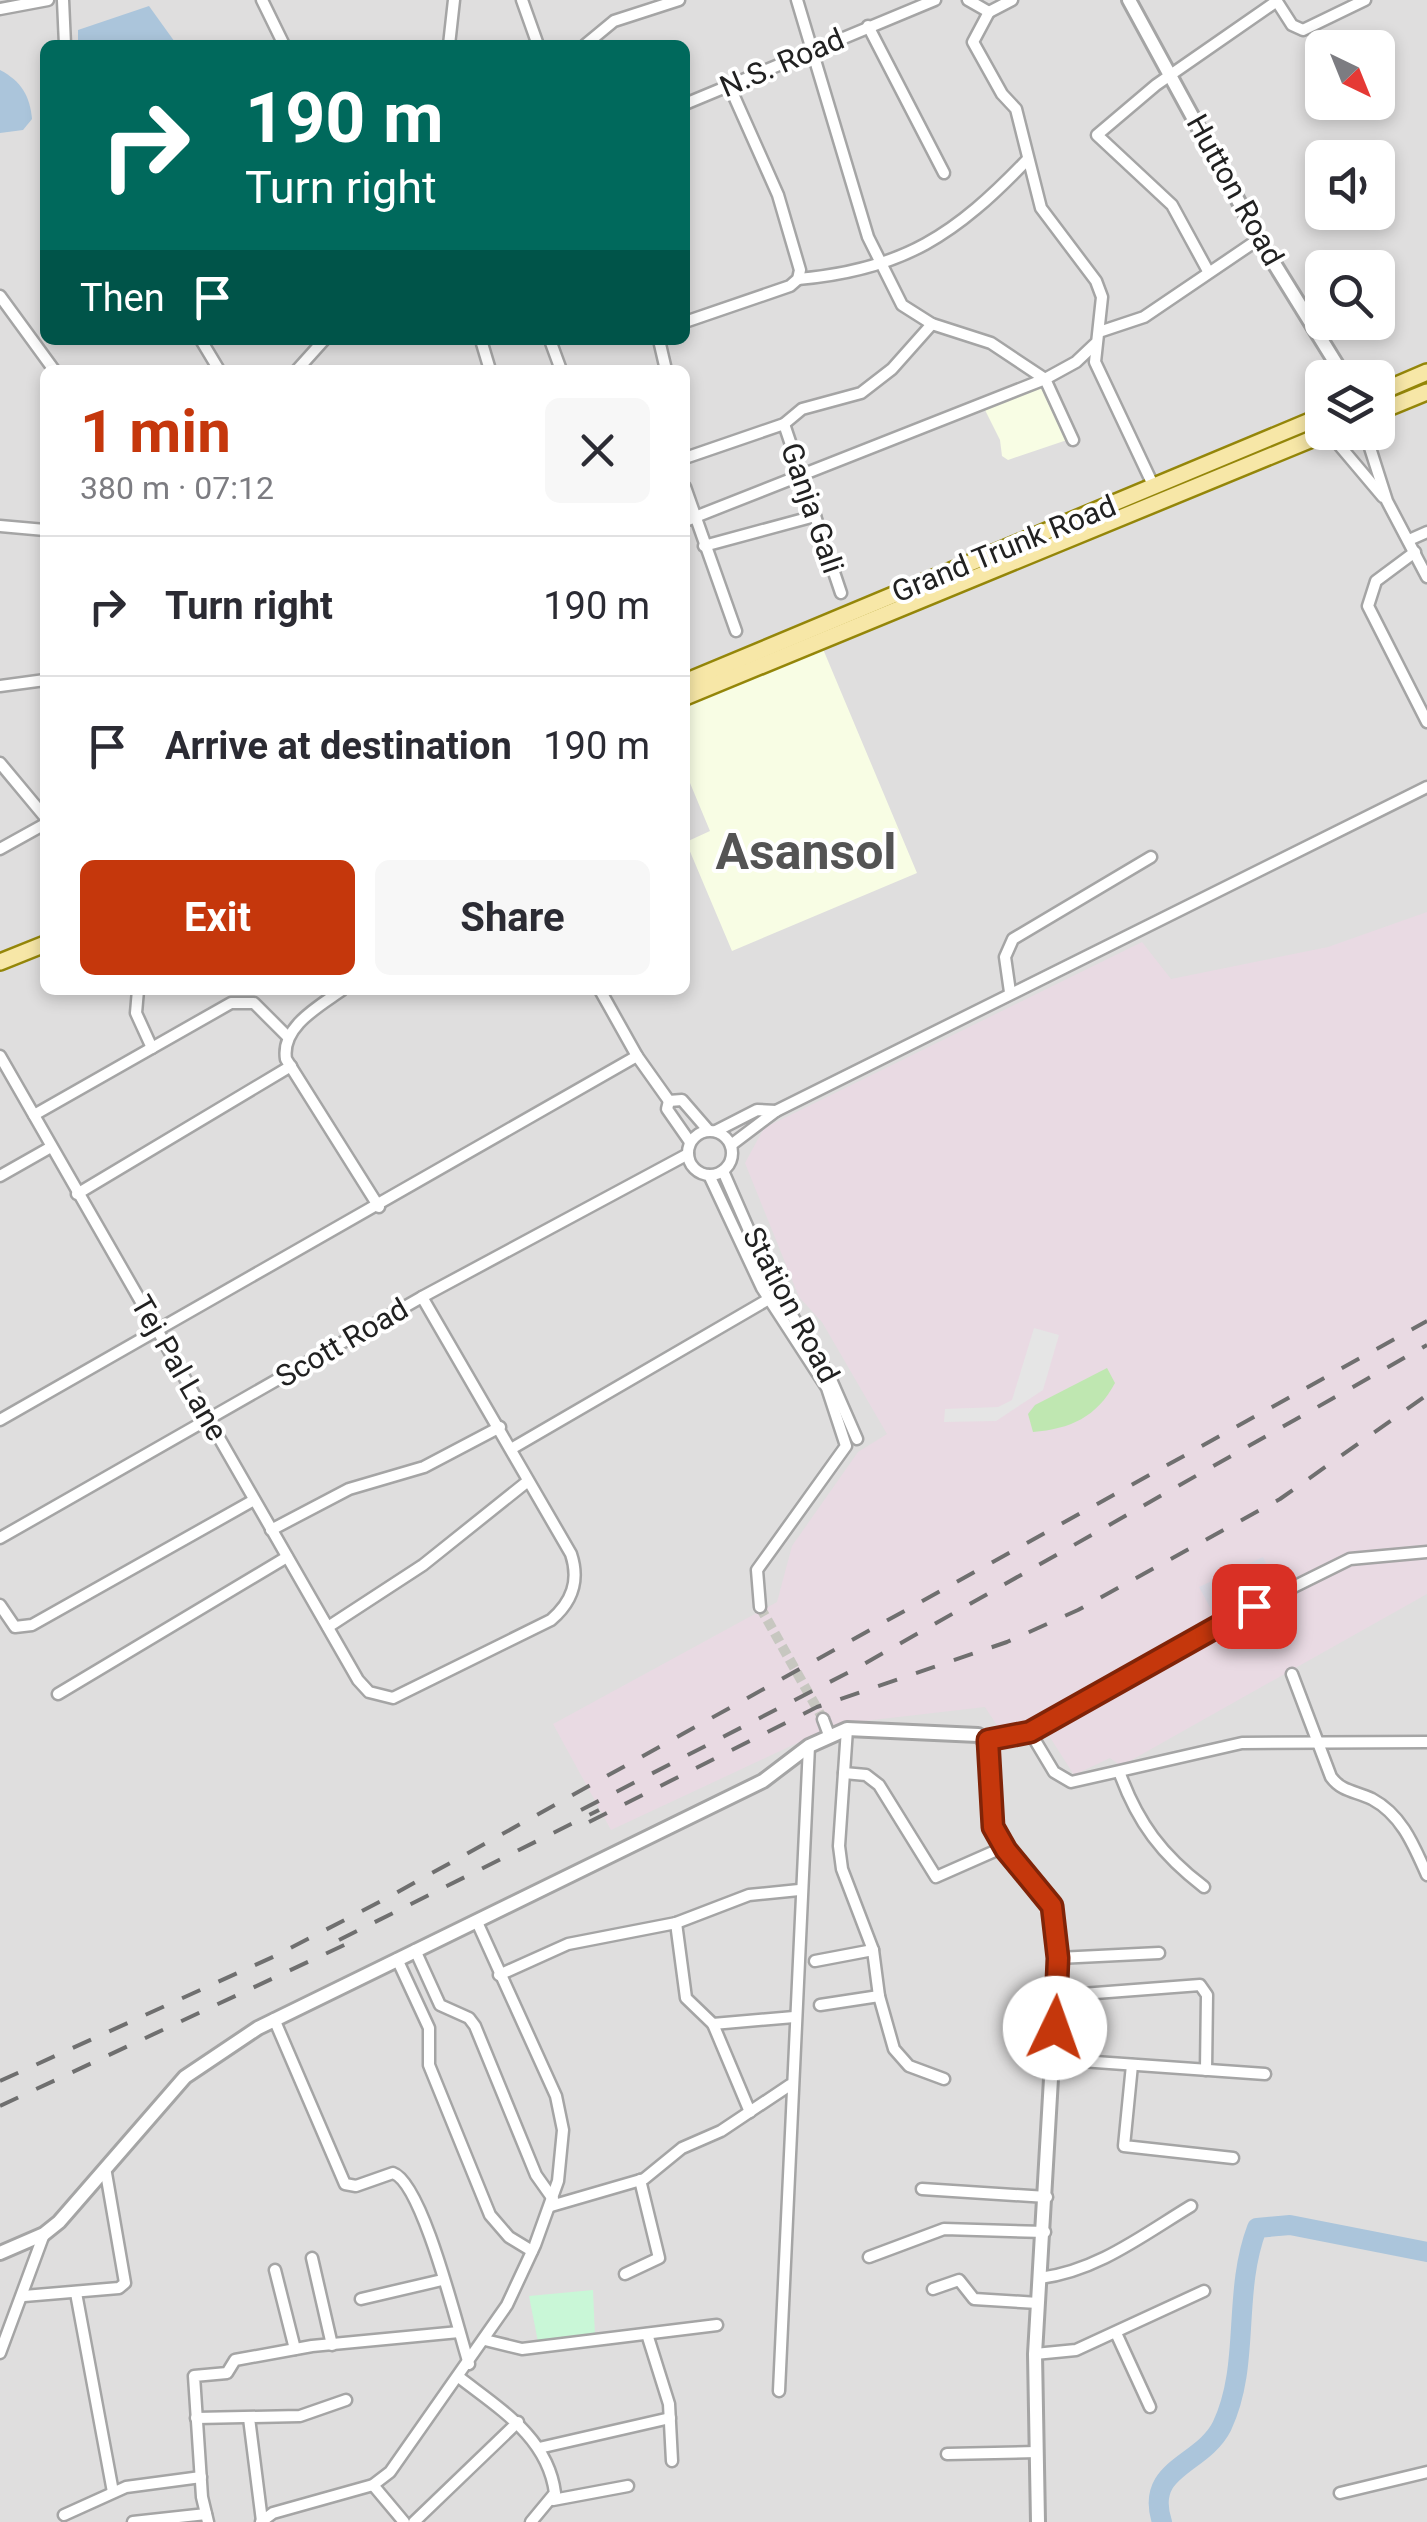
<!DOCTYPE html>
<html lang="en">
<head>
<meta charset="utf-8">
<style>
	:root { --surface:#fff; --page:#f7f7f7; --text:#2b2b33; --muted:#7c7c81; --line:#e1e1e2; --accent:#c5370c }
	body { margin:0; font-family:Roboto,sans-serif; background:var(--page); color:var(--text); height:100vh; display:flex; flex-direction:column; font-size:38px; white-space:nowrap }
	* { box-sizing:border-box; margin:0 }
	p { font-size:32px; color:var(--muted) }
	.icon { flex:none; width:55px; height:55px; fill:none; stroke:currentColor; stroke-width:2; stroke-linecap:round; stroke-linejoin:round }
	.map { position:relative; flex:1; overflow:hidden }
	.sheet { position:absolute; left:40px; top:365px; width:650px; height:630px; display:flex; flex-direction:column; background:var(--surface); border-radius:15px; box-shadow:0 5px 15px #0003 }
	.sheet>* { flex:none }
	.guide { position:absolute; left:40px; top:40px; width:650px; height:305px; border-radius:15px; box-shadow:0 5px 15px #0003; background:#00695c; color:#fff; overflow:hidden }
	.needle { width:65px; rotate:137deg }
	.tools { position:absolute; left:1305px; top:30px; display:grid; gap:20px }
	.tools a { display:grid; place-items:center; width:90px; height:90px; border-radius:15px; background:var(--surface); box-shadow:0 5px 15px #0003; font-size:50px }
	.pin { position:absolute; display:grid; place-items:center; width:85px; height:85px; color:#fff; margin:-42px; border-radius:20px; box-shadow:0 5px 15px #0006 }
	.me { position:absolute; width:110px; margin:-55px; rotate:3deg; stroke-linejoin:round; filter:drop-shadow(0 0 8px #0008) }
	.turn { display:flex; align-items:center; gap:35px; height:210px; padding:0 40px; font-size:45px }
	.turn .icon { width:130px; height:130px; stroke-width:2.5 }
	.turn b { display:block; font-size:70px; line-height:85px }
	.then { display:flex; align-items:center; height:95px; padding:0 40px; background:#0003; gap:20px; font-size:38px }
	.round { display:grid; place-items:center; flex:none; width:105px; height:105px; border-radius:15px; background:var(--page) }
	.head { display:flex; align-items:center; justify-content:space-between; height:170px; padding:0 40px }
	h1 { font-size:60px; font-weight:700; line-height:75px; color:var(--accent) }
	.button { display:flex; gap:20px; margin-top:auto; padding:20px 40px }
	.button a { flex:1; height:115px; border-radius:15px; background:var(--accent); color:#fff; font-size:40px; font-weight:700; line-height:115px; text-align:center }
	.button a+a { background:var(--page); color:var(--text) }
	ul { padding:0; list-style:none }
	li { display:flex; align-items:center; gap:30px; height:140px; padding:0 40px; border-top:2px solid var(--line) }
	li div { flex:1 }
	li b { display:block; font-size:38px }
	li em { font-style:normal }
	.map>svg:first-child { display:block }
</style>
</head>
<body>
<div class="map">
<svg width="1427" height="2522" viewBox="0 0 1427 2522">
	<rect width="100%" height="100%" fill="#f0f0e8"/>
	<path fill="#dfdede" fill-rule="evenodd" d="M 0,0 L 1427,0 L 1427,2522 L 0,2522 ZM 45,45 L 685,45 L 685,340 L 45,340 ZM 1322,48 L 1378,48 L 1378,102 L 1322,102 ZM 1322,158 L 1378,158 L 1378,212 L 1322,212 ZM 1322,268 L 1378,268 L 1378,322 L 1322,322 ZM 45,370 L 685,370 L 685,990 L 45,990 ZM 1322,378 L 1378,378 L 1378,432 L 1322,432 Z"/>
	<path fill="#e9dae3" d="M 1427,912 L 1427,1594 L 1121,1766 L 1110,1758 L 1074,1775 L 1039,1720 L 1002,1733 L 985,1707 L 838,1724 L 611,1830 L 553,1724 L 777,1602 L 792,1546 L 858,1452 L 887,1434 L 822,1322 L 799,1297 L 745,1163 L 764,1128 L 1142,942 L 1171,979 L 1328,947 Z"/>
	<g fill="#f8fde4">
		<path d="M 1042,384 L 1067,440 L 1008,460 L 1002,456 L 1000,440 L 984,408 Z"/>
		<path d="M 823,649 L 917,873 L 732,951 L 686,842 L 710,831 L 685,771 L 685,707 Z"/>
	</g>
	<path fill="#bfe7b1" d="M 1107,1368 L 1115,1383 C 1097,1417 1070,1429 1033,1432 L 1028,1414 L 1035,1405 Z"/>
	<path fill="#c9f7d7" d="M 593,2290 L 595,2336 L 538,2342 L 529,2296 Z"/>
	<path fill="#e5e5e5" d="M 1034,1328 L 1059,1335 L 1043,1390 L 996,1421 L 944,1422 L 945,1409 L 998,1407 L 1012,1400 Z"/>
	<path fill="#dedce6" d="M 1263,1557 L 1268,1567 L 1257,1573 L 1257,1581 L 1264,1593 L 1235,1608 L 1232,1603 L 1212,1611 L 1199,1587 Z"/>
	<g fill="#abc5db">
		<path d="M 149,6 L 177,45 L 78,45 L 78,30 Z"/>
		<path d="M 0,70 C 21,81 30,96 32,119 L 23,130 L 0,133 Z"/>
	</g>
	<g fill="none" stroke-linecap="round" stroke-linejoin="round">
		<path stroke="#abc5db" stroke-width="20" d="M 1162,2522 C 1144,2467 1202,2466 1222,2426 C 1251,2364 1232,2294 1257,2228 L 1290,2225 L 1427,2252"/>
		<path stroke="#c7c7c0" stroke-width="10" stroke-dasharray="10 5" stroke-linecap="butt" d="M 760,1607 L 823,1719"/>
		<g stroke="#a5a5a5" stroke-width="15">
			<g id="minor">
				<path d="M 63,0 L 65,45"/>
				<path d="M 262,0 L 284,45"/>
				<path d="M 522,0 L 538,45"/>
				<path d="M 797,0 L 868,237 L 902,305 L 932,324 L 991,343 L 1045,379 L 1073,440"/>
				<path d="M 968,0 L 989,12 L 1012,0"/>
				<path d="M 1276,0 L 1292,25 L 1303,30 L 1365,0"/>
				<path d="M 0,9 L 48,0"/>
				<path d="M 989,12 L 973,42 L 1002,94 L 1016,109 L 1041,208 L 1096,281 L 1102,297 L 1095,362 L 1154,487"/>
				<path d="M 868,26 L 944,173"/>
				<path d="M 449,45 L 454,0"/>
				<path d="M 585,45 L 614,21 L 679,0"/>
				<path d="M 685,104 L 935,0"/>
				<path d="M 1208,271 L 1172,205 L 1097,135 L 1156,85 L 1277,1"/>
				<path d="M 798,279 C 904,270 956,234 1027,160"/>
				<path d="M 0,296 L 54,370"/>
				<path d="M 685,322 L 790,286 L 798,279 L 800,270 L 778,195 L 729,85"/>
				<path d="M 1099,332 L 1144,317 L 1259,239"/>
				<path d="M 201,340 L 219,370"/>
				<path d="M 481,340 L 490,370"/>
				<path d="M 550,340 L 561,370"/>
				<path d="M 659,340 L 666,370"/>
				<path d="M 297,370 L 324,340"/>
				<path d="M 784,424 L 841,593"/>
				<path d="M 1365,432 L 1387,501 L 1427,577"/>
				<path d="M 1329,433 L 1383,497"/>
				<path d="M 685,458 L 784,424 L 802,409 L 861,393 L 892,369 L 932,324"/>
				<path d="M 685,487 L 736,631"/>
				<path d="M 685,521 L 1045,379 L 1076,362 L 1095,344"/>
				<path d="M 0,526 L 45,530"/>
				<path d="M 1409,540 L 1427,532"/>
				<path d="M 704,546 L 815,516"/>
				<path d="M 1415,552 L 1376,581 L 1368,606 L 1427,722"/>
				<path d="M 0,686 L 45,680"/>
				<path d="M 0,763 L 45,817"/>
				<path d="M 0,849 L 45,824"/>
				<path d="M 138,990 L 136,1013 L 152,1048"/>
				<path d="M 342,990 C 318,1007 281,1027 286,1059 L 379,1207"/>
				<path d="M 600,990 L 637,1056 L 669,1101"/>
				<path d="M 1010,992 L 1005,957 L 1013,939 L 1151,857"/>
				<path d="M 0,1056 L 358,1680 L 369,1692 L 393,1698 L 551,1620 C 572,1602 580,1581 571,1554 L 422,1297"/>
				<path d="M 776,1111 L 1427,787"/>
				<path d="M 34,1115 L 231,1003 L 254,1003 L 287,1036"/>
				<circle cx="710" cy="1153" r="22"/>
				<path d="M 716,1131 L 757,1110 L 776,1111 L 731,1145"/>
				<path d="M 690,1142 L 667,1109 L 669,1101 L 682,1100 L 708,1130"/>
				<path d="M 723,1171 L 772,1283 L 829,1375 L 857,1439"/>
				<path d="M 709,1175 L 762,1288 L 827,1388 L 846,1446 L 757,1570 L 760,1607"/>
				<path d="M 0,1176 L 51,1147"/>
				<path d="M 77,1194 L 291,1066"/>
				<path d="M 0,1420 L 637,1056"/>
				<path d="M 511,1449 L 769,1299"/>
				<path d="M 271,1530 L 349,1489 L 424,1467 L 500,1427"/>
				<path d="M 0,1538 L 422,1297 L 688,1154"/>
				<path d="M 0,1605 L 15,1627 L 32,1625 L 254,1500"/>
				<path d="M 328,1627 L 423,1565 L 528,1481"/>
				<path d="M 1292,1674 L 1331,1777 C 1342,1792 1356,1791 1372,1799 C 1402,1815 1414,1846 1427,1875"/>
				<path d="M 58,1694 L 287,1557"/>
				<path d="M 823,1719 L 829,1735"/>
				<path d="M 847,1729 L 839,1846 L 842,1869 L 873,1950 L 879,1996 L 894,2049 L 909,2066 L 944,2079"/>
				<path d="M 1030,1732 L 1255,1606 L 1350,1559 L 1427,1552"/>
				<path d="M 988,1740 L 1030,1732 L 1054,1772 L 1071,1782 L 1242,1743 L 1427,1742"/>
				<path d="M 844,1773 L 866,1775 L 879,1785 L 936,1877 L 1004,1847"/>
				<path d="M 1120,1774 C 1138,1823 1162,1855 1204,1887"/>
				<path d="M 676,1923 L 686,1998 L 713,2024 L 750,2112"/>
				<path d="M 415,1950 L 440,2005 L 469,2018 L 475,2026 L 536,2175 L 553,2199"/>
				<path d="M 1058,1958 L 1159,1953"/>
				<path d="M 397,1959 L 429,2028 L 429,2065 L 490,2215 L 509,2237 L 532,2251"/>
				<path d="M 815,1961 L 873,1950"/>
				<path d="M 499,1975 L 568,1944 L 676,1923 L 749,1895 L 799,1890"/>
				<path d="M 1056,1996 L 1200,1985 L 1207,1995 L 1206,2070"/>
				<path d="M 820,2005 L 879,1996"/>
				<path d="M 274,2019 L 345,2184 L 356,2186 L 393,2173 C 423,2183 458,2330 469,2364"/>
				<path d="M 713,2024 L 794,2017"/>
				<path d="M 1053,2059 L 1265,2074"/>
				<path d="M 1132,2065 L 1124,2146 L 1233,2158"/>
				<path d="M 922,2189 L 1047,2197"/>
				<path d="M 551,2206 L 644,2179 L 682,2148 L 721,2131 L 790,2085"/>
				<path d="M 869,2257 L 944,2229 L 1045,2232"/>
				<path d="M 312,2258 L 332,2345"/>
				<path d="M 275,2270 L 295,2349"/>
				<path d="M 625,2274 L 659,2258 L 640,2180"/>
				<path d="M 1040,2278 C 1097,2271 1143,2235 1191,2206"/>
				<path d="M 933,2289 L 959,2280 L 974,2299 L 1038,2303"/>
				<path d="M 76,2293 L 113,2492"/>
				<path d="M 24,2296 L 119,2288 L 125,2283 L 106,2173"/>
				<path d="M 361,2299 L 442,2280"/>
				<path d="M 1116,2333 L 1150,2407"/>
				<path d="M 647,2334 L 669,2404 L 672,2461"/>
				<path d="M 485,2340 L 522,2349 L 717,2325"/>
				<path d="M 0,2353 L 44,2234"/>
				<path d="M 1035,2354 L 1076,2350 L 1204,2291"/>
				<path d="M 460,2378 C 500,2409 548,2438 555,2493 L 531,2522"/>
				<path d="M 779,2391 L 809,1746"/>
				<path d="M 196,2418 L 300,2416 L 346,2400"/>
				<path d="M 249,2418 L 262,2521"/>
				<path d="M 539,2448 L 670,2418"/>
				<path d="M 947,2454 L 1037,2452"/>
				<path d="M 373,2485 L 404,2522"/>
				<path d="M 1340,2493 L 1427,2472"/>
				<path d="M 553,2500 L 628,2486"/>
				<path d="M 64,2515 L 126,2487 L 201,2477"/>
				<path d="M 133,2522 L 206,2514"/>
				<path d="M 208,2522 L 202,2497 L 194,2376 L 227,2373 L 235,2360 L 312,2346 L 459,2332"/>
				<path d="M 261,2522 L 273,2513 L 373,2485 L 390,2472 L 507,2305 L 535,2245 L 558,2181 L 563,2130 L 556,2096 L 477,1922"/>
				<path d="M 414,2522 L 518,2422"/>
			</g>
		</g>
		<g stroke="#a5a5a5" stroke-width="18">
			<g id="tertiary">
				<path d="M 1129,0 L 1259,239 L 1345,378"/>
				<path d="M 0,2253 L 44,2234 L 59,2222 L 185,2077 L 258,2028 L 763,1781 L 809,1746 L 847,1729 L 978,1735 L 991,1745 L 993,1827 L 1006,1850 L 1047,1895 L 1055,1918 L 1058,1958 L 1035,2354 L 1038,2522"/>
			</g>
		</g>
		<g stroke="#948609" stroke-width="20">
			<g id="primary">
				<path d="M 1378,393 L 1427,372"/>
				<path d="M 1378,412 L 1427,392"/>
				<path d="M 685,682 L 1322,416"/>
				<path d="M 685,697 L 1329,432"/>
				<path d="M 0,962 L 45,944"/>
			</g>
		</g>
		<use href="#minor" stroke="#fff" stroke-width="10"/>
		<use href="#tertiary" stroke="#fff" stroke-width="12"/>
		<use href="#primary" stroke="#f7e7a7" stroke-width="15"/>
		<g stroke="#6f6f6f" stroke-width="4" stroke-dasharray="20 20" stroke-linecap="butt">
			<path d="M 581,1810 L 855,1669 L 1427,1345"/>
			<path d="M 589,1822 L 817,1707 L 1007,1642 L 1078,1610 L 1280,1499 L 1427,1395"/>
			<path d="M 339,1940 L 599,1810"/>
			<path d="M 0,2081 L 275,1956 L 387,1898 L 1427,1321"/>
			<path d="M 0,2106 L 357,1939"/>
		</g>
	</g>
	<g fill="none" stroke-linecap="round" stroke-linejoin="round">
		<g stroke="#802408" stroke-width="25">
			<path id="route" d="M 1055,2028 L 1058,1958 L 1052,1906 L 1006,1850 L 993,1827 L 988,1740 L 1030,1732 L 1254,1606"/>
		</g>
		<use href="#route" stroke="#c5370c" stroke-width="18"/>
	</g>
	<g text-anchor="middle" stroke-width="8" stroke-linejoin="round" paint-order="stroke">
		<g font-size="30" fill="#212121" stroke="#fff">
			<text transform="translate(782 63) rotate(-23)" y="10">N.S. Road</text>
			<text transform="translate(1235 190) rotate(61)" y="10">Hutton Road</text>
			<text transform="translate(812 508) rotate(71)" y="10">Ganja Gali</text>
			<text transform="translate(1004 549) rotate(-22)" y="10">Grand Trunk Road</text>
			<text transform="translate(791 1305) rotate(62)" y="10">Station Road</text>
			<text transform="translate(342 1343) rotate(-30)" y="10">Scott Road</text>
			<text transform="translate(179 1368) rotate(60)" y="10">Tej Pal Lane</text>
		</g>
		<g font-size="50" font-weight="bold" fill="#545454" stroke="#fff">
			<text x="806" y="869">Asansol</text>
		</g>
	</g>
</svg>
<div class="tools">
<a><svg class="needle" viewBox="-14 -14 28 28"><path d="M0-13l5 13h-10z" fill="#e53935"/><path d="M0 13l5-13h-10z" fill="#7c7c81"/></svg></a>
<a><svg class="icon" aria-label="sound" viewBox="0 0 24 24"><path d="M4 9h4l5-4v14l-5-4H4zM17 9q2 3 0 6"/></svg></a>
<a><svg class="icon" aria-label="search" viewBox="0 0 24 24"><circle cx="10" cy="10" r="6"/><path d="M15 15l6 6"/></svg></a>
<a><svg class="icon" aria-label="layers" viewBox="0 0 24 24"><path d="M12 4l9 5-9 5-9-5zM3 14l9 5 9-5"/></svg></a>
</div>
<div class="pin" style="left:1254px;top:1606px;background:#d93025"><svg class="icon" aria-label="arrive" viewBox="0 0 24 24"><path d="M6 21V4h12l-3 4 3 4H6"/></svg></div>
<svg class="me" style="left:1055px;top:2028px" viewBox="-20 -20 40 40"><circle r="19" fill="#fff"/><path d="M0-13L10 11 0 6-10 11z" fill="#c5370c"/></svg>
<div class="guide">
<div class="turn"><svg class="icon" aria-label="right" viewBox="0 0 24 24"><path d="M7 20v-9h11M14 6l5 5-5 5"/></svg><div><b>190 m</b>Turn right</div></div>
<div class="then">Then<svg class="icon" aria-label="arrive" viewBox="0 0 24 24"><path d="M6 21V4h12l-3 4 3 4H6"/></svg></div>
</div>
<section class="sheet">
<div class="head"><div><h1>1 min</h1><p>380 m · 07:12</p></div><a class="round"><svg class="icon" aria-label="close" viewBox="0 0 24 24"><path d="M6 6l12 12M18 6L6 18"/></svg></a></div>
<ul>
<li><svg class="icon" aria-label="right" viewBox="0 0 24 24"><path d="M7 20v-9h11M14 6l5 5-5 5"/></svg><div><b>Turn right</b></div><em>190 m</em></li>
<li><svg class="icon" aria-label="arrive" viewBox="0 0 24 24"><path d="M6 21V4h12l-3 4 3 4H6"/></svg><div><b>Arrive at destination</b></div><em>190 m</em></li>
</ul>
<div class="button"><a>Exit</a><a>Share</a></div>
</section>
</div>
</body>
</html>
